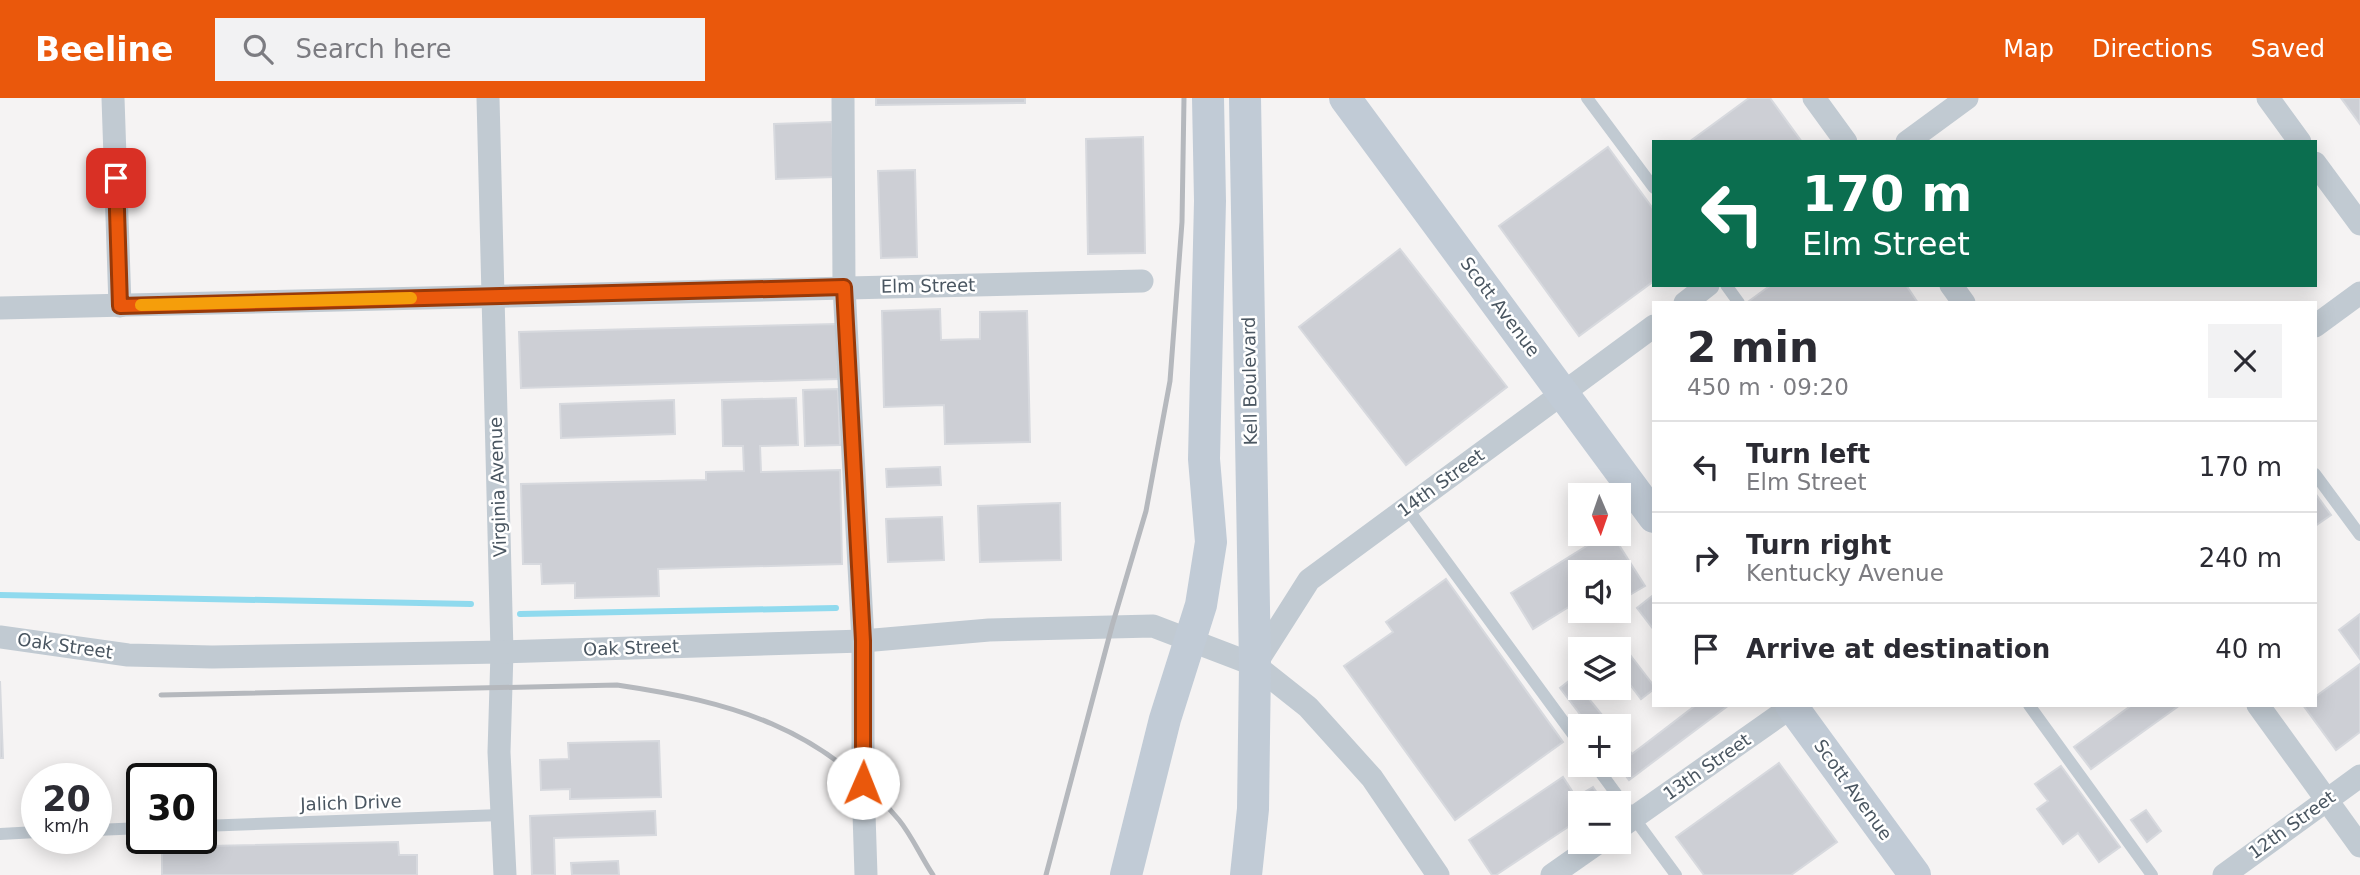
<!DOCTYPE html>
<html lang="en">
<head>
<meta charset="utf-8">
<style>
	:root { --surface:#fff; --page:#f2f2f3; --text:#2b2b33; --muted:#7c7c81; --line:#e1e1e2; --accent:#ea580c }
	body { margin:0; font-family:"DejaVu Sans",sans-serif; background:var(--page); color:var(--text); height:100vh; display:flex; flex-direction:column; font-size:26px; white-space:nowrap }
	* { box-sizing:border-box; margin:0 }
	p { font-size:23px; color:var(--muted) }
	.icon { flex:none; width:38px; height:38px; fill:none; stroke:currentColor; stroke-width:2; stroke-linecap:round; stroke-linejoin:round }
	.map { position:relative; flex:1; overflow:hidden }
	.details { position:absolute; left:1652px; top:203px; width:665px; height:406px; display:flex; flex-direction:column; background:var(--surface); border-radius:0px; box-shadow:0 4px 18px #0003 }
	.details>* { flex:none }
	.hud { position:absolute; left:1652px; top:42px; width:665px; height:147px; border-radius:0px; box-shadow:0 4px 18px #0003; background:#0b6e4f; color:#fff; overflow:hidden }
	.needle { width:46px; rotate:178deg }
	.fabs { position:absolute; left:1568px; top:385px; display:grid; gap:14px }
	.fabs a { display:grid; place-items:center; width:63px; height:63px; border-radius:0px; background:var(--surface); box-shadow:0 4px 18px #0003; font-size:35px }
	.speed { position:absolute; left:21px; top:665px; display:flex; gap:14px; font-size:35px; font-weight:700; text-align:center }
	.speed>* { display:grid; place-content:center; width:91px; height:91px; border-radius:50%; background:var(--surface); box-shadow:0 4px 18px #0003; line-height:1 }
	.speed small { font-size:18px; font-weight:400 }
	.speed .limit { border:4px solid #111; border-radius:10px; background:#fff; color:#111 }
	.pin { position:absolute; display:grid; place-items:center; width:60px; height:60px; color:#fff; margin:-30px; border-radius:14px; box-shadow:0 4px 10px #0006 }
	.me { position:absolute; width:77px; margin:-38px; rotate:1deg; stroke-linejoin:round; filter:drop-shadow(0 0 5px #0008) }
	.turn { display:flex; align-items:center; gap:24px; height:147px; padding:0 35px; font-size:32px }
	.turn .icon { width:91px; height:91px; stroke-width:2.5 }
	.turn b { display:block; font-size:49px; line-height:60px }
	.round { display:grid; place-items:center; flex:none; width:74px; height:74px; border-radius:0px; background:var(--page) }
	.overview { display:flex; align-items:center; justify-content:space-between; height:119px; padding:0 35px }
	h1 { font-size:42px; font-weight:800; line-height:52px }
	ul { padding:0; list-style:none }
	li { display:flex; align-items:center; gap:21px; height:91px; padding:0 35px; border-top:2px solid var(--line) }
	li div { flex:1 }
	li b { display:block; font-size:26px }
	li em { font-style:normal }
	header { display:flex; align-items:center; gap:42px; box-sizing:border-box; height:98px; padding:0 35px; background:var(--accent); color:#fff }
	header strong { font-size:33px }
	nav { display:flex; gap:38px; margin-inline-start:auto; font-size:24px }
	.search { width:490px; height:63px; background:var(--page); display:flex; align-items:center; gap:18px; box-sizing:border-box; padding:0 24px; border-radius:0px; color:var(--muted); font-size:26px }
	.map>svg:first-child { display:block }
</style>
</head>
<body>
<header>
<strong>Beeline</strong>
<div class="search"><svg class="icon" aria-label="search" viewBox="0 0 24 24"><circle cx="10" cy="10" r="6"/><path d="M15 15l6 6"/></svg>Search here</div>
<nav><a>Map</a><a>Directions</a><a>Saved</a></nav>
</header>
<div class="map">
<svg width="2360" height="777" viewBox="0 0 2360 777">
	<rect width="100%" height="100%" fill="#f5f3f3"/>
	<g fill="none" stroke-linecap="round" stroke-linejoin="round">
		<g stroke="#90daee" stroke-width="6">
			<path d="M 0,497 L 471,506"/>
			<path d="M 520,516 L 836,510"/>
		</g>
	</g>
	<g fill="#cdcfd5" stroke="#d7d9de" stroke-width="2">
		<path d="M 876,0 L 1025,0 L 1025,5 L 876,7 Z"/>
		<path d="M 1749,0 L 1770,0 L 1802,44 L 1689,44 Z"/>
		<path d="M 2341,0 L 2360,0 L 2360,26 Z"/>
		<path d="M 832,24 L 834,79 L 776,81 L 774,26 Z"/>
		<path d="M 1143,39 L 1145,155 L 1088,156 L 1086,41 Z"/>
		<path d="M 1608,49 L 1654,112 L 1654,183 L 1579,238 L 1499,128 Z"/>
		<path d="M 915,72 L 917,159 L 881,160 L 878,73 Z"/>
		<path d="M 1400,151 L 1507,289 L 1406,367 L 1299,229 Z"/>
		<path d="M 1771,187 L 1906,187 L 1918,205 L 1751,205 L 1749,203 Z"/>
		<path d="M 940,211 L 941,242 L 980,241 L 980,214 L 1027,213 L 1030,344 L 945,346 L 944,307 L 884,309 L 882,213 Z"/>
		<path d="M 836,226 L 838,281 L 521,290 L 519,234 Z"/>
		<path d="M 838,291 L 840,347 L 805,348 L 803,292 Z"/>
		<path d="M 796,300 L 798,347 L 760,348 L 761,374 L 840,372 L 842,466 L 658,471 L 659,498 L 575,500 L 575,485 L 542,486 L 541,466 L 523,466 L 521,386 L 706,382 L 706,374 L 744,373 L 743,348 L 723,348 L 722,302 Z"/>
		<path d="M 674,302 L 675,336 L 561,340 L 560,306 Z"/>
		<path d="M 940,369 L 941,387 L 887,389 L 886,371 Z"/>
		<path d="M 2315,395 L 2331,417 L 2315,428 Z"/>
		<path d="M 1060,405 L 1061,462 L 980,464 L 978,408 Z"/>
		<path d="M 942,419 L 944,462 L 888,464 L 886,421 Z"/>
		<path d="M 1606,436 L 1612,436 L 1645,488 L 1628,498 L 1619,483 L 1619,474 L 1613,474 L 1606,463 L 1590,474 L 1580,474 L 1580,502 L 1533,531 L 1511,495 Z"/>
		<path d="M 1446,481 L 1563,644 L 1455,722 L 1344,568 L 1393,534 L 1386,524 Z"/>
		<path d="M 1652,498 L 1654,500 L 1654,532 L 1637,510 Z"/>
		<path d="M 2360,516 L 2360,561 L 2339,532 Z"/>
		<path d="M 1621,545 L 1654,588 L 1654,591 L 1641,601 L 1619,572 L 1619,551 L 1613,551 Z"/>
		<path d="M 2360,566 L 2360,634 L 2336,652 L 2303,607 L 2315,607 L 2315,599 Z"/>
		<path d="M 1574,579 L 1580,590 L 1611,628 L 1589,628 L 1560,590 Z"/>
		<path d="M 0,583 L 3,660 L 0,660 Z"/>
		<path d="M 1696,607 L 1729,607 L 1629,682 L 1618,667 L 1619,638 L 1632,656 Z"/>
		<path d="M 2132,607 L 2180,607 L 2091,671 L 2074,649 Z"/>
		<path d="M 659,643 L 661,699 L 570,701 L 570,691 L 541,692 L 540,662 L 569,661 L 568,645 Z"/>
		<path d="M 1779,665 L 1837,744 L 1791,777 L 1704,777 L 1676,739 Z"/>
		<path d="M 2061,668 L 2120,749 L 2099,764 L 2078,735 L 2063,746 L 2037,711 L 2048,703 L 2035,686 Z"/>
		<path d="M 1563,679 L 1576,699 L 1593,689 L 1604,705 L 1580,705 L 1580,721 L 1496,777 L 1492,777 L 1469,742 Z"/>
		<path d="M 2146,712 L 2161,733 L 2147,744 L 2131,722 Z"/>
		<path d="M 655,713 L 656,737 L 554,740 L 555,777 L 532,777 L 530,718 Z"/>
		<path d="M 398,744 L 399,757 L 417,757 L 417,777 L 162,777 L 162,749 Z"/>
		<path d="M 618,763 L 619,777 L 572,777 L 571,765 Z"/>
	</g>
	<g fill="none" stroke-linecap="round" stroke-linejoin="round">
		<g stroke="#c1cad2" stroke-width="12">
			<path d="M 1587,0 L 1654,90"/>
			<path d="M 1726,187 L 1739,205"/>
			<path d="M 2315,376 L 2360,437"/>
			<path d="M 1407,410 L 1580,646"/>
			<path d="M 2029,607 L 2152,777"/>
			<path d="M 1595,667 L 1676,777"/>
			<path d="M 201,728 L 501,717"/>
			<path d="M 96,732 L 142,730"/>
			<path d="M 0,736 L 37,734"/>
		</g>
		<g stroke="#c1cad2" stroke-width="23">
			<path d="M 113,0 L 120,208"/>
			<path d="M 488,0 L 502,554 L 499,654 L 505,777"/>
			<path d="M 843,0 L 844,189 L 863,543 L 863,685 L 866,777"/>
			<path d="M 1814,0 L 1846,44"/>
			<path d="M 2268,0 L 2300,44"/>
			<path d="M 1907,44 L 1967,0"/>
			<path d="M 2315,65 L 2360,126"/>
			<path d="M 1951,187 L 1964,205"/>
			<path d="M 1685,205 L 1708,187"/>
			<path d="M 0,210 L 1142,183"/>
			<path d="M 2315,228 L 2360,195"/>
			<path d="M 0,539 L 128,557 L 212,559 L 502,554 L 863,543 L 989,532 L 1153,528 L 1255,567 L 1308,609 L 1372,680 L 1438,777"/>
			<path d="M 1255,567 L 1309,482 L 1654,228"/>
			<path d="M 2258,607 L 2360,748"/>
			<path d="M 1619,730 L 1794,607"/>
			<path d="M 1552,777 L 1599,744"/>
			<path d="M 2224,777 L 2360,678"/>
		</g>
		<g stroke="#c1cbd6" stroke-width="32">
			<path d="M 1245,0 L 1255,567 L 1253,711 L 1246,777"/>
			<path d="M 1345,0 L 1654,419"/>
			<path d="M 1791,607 L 1915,777"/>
			<path d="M 1126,777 L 1165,621 L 1201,507 L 1211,444 L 1204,361 L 1210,103 L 1208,0"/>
		</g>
		<g stroke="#b5b8bd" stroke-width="5">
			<path d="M 161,597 L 617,587 C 732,604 822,629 899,722 C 912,738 921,759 933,777"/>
			<path d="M 1046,777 L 1112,528 L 1146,413 L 1170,283 L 1182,124 L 1184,0"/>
		</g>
	</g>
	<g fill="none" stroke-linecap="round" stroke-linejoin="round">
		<g stroke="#983908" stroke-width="18">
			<path id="route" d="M 116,80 L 120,208 L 844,189 L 863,543 L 863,685"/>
		</g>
		<use href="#route" stroke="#ea580c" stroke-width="12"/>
		<path stroke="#f59e0b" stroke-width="12" d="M 141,207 L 411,200"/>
	</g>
	<g text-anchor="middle" stroke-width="5" stroke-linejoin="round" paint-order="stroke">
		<g font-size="18" fill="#4a5661" stroke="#fff">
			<text transform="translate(928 188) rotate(-1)" y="6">Elm Street</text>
			<text transform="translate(1500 209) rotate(53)" y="6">Scott Avenue</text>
			<text transform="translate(1250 283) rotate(-91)" y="6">Kell Boulevard</text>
			<text transform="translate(1441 385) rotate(-36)" y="6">14th Street</text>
			<text transform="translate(498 389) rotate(-92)" y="6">Virginia Avenue</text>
			<text transform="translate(65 548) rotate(8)" y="6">Oak Street</text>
			<text transform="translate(631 550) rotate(-2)" y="6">Oak Street</text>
			<text transform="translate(1707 669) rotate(-35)" y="6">13th Street</text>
			<text transform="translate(1853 692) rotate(54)" y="6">Scott Avenue</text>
			<text transform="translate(351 705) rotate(-2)" y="6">Jalich Drive</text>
			<text transform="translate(2292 727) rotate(-36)" y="6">12th Street</text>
		</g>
	</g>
</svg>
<div class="fabs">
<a><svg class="needle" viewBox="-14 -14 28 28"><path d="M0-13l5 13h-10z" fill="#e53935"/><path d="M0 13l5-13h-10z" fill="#7c7c81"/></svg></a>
<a><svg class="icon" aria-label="sound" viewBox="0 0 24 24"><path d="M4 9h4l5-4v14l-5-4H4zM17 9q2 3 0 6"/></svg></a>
<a><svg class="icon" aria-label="layers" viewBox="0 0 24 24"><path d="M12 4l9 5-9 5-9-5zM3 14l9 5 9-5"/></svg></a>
<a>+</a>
<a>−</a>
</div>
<div class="speed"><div>20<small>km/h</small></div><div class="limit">30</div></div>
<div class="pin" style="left:116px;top:80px;background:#d93025"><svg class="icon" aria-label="arrive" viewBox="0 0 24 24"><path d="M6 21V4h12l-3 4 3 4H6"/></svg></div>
<svg class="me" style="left:863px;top:685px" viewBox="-20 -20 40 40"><circle r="19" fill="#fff"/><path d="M0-13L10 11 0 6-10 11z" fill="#ea580c"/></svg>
<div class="hud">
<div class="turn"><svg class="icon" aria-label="left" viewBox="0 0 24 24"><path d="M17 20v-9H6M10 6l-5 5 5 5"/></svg><div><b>170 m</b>Elm Street</div></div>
</div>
<section class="details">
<div class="overview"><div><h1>2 min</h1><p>450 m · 09:20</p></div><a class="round"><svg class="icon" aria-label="close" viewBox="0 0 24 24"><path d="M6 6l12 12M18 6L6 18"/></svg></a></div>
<ul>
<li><svg class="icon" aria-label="left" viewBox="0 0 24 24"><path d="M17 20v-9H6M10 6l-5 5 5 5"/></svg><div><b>Turn left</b><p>Elm Street</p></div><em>170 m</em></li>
<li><svg class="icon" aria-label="right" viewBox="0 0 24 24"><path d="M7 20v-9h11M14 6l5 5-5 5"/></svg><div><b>Turn right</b><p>Kentucky Avenue</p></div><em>240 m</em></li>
<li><svg class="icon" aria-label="arrive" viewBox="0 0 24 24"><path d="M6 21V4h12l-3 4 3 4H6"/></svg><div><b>Arrive at destination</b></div><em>40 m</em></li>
</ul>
</section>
</div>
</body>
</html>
